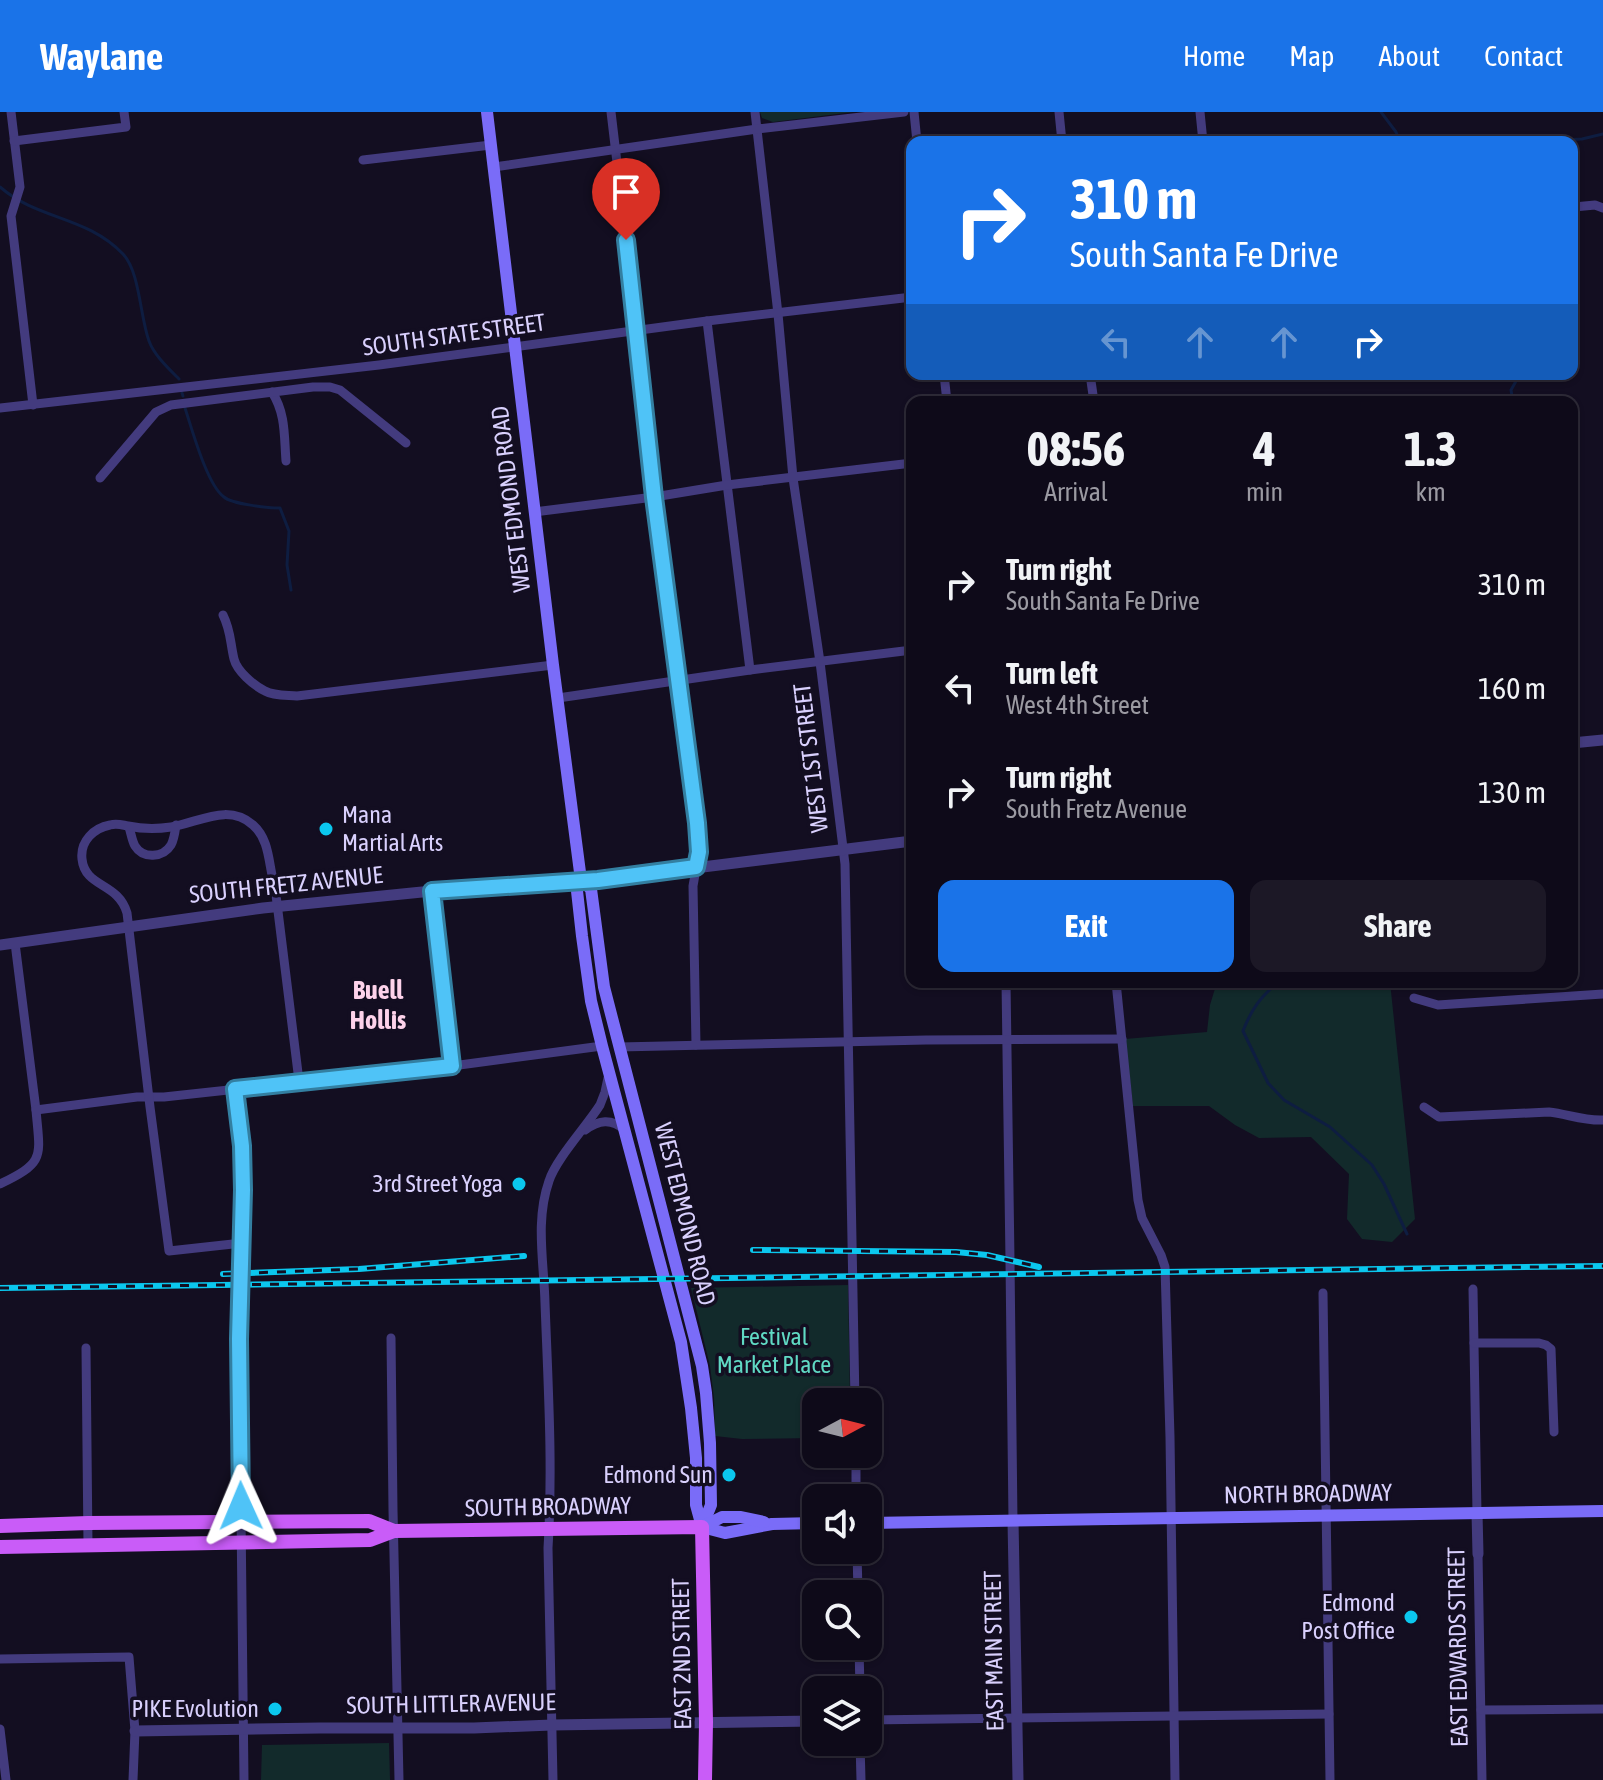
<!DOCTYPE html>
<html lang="en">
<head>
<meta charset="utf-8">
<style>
	:root { --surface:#0e0a19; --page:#1c1826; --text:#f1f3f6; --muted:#9b9aa2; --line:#2e2b38; --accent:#1a73e8 }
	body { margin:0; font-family:"Asap Condensed",sans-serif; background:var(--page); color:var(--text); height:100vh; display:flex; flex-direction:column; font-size:30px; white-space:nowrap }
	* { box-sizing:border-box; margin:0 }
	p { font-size:26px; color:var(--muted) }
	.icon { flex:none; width:44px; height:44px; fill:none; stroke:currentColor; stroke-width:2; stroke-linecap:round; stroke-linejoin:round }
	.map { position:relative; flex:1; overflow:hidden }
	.drawer { position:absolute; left:906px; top:284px; width:672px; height:592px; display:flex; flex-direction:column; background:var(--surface); border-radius:16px; box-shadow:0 2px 6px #0004,0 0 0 2px var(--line) }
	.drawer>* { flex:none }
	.guide { position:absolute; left:906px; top:24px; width:672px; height:244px; border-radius:16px; box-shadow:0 2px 6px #0004,0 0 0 2px var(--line); background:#1a73e8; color:#fff; overflow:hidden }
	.needle { width:52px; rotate:83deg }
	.tools { position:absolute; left:802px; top:1276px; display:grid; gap:16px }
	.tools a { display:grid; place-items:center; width:80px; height:80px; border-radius:16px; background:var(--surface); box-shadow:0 2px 6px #0004,0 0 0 2px var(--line); font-size:40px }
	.pin { position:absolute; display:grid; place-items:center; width:68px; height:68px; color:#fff; margin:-82px -34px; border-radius:50% 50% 50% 0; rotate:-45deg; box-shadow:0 0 8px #0007 }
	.pin .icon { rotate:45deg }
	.me { position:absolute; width:88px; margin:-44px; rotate:359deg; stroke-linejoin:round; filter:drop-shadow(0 0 6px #0008) }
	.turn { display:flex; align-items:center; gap:28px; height:168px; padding:0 32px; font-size:36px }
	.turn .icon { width:104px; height:104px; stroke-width:2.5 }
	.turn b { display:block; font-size:56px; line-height:68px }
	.lanes { display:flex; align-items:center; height:76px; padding:0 32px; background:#0003; justify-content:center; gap:40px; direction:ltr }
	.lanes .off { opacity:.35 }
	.eta { display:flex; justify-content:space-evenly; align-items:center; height:136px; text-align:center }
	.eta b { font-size:48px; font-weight:700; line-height:56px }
	.primary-button { display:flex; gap:16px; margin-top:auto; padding:16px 32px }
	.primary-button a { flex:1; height:92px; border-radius:16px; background:var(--accent); color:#fff; font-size:32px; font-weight:700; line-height:92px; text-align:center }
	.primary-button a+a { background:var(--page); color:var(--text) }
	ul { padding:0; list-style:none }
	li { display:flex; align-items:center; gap:24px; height:104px; padding:0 32px }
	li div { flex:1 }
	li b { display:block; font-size:30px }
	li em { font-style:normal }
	header { display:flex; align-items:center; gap:48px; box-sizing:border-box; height:112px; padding:0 40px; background:var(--accent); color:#fff }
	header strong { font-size:38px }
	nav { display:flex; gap:44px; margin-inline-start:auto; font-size:28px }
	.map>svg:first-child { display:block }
</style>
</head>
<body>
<header>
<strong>Waylane</strong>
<nav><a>Home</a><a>Map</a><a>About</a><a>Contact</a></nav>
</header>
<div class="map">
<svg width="1603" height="1668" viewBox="0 0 1603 1668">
	<rect width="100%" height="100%" fill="#130e21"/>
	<g fill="#122a2b">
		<path d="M 760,0 L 853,0 L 773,10 L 762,6 Z"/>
		<path d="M 1217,870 L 1390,870 L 1415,1107 L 1392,1130 L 1362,1127 L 1347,1107 L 1349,1062 L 1311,1025 L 1259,1026 L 1235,1013 L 1209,994 L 1133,994 L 1125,927 L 1207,920 L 1210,893 Z"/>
		<path d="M 848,1173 L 850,1290 L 816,1290 L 816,1326 L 742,1327 L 715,1324 L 714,1286 L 710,1254 L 691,1176 Z"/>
		<path d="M 389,1631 L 390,1668 L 261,1668 L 262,1633 Z"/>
	</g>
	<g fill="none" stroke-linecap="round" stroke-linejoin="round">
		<g stroke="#0e1d41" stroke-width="3">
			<path d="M 1381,0 L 1396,20 L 1400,30"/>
			<path d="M 1519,30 L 1582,27 L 1603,22"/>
			<path d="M 0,75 C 38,108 87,104 123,142 C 140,160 140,205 149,229 C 154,243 169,257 179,267"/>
			<path d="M 182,281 L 183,284"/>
			<path d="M 1513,290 L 1511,278 L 1520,262"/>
			<path d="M 185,296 C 192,317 207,373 224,385 C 232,392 268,396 280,396 L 289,419 L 287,453 L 291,478"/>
			<path d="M 1278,870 C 1260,886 1252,896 1243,919 L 1268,971 L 1284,988 L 1330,1015 L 1372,1053 L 1384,1072 L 1407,1122"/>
		</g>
		<g stroke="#433b7e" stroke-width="9">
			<path d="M 11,0 L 20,75 L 11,104 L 33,293"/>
			<path d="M 611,0 L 637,219 L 654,385 L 697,711 L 699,740 L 693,774 L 696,933"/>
			<path d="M 755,0 L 778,202 L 793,366 L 820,550 L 845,752 L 855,1290"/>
			<path d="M 914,0 L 917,30"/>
			<path d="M 1059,0 L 1062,30"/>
			<path d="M 1200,0 L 1203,30"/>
			<path d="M 14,29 L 126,15 L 124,0"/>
			<path d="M 363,48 L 491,33"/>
			<path d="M 494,55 L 757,17 L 904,0"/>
			<path d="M 1574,95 L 1595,93 L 1603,96"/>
			<path d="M 707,209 L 750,558"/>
			<path d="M 944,262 L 947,290"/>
			<path d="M 1090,262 L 1094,290"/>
			<path d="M 272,280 C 286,302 284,324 286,349"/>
			<path d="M 0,296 L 379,253 L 707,209 L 912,185"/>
			<path d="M 100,366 L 156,300 L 171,293 L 313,275 L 330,275 L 340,278 L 406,331"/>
			<path d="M 534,400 L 654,385 L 727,373 L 912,351"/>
			<path d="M 223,503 C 231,519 230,530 234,547 C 237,559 253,573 265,579 C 274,584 287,583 297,584 L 553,553"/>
			<path d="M 558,586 L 750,558 L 912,538"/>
			<path d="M 129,715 C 131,721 132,729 135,734 C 143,747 163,746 171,733 C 174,728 175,720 176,713"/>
			<path d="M 432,779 L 452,954"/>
			<path d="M 15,831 L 36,998"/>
			<path d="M 1006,870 C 1009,1050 1011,1229 1013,1409"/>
			<path d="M 1116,870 L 1138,1088 L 1142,1106 L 1161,1143 L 1165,1155 L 1170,1325 L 1175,1668"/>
			<path d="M 1414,886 L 1438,893 L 1603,882"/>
			<path d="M 619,935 L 926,928 L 1122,927"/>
			<path d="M 235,977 L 242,1034 L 243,1078 L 239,1227 L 244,1668"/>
			<path d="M 1424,995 L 1439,1005 L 1549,1000 C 1567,1002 1584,1009 1603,1008"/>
			<path d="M 585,1018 C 599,1008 611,1006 625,1018"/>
			<path d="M 0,1072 C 46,1050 40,1045 36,998 L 137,985 L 164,985 L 452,954 L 602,934"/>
			<path d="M 242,1131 L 169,1139 L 150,995 L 127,801 C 118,770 85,776 82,747 C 80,729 94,716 110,713 C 117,711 122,713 128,714 C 142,717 158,717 171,715 C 200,710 228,691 253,713 C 271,729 268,754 275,775 L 299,969"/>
			<path d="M 1473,1177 L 1477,1401"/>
			<path d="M 1323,1181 L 1330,1668"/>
			<path d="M 391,1226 L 393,1398 L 399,1668"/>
			<path d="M 1474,1231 L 1539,1231 L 1546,1233 L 1551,1237 L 1554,1320"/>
			<path d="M 86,1236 L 88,1433"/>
			<path d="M 856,1342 L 856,1386"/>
			<path d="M 857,1438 L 858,1482"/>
			<path d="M 1478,1442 L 1482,1668"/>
			<path d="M 859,1534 L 860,1578"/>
			<path d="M 0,1547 L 129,1545 L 135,1619 L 133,1668"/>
			<path d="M 1481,1598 L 1603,1597"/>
			<path d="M 868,1608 L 1329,1602"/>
			<path d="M 0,1617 L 6,1668"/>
			<path d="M 860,1630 L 861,1668"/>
			<path d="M 553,1668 L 548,1436 C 553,1354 548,1272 545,1191 C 544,1150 535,1109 549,1069 C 556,1047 586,1015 600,993 L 605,980 L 608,966"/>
		</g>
		<g stroke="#433b7e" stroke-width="11">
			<path d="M 1572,631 L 1603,628"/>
			<path d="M 0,833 L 263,796 L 432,779 L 598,768 L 912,729"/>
			<path d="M 1477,1401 L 1478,1442"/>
			<path d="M 1013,1409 L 1018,1668"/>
			<path d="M 135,1619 L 320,1616 L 474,1616 L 552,1613 L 816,1609"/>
		</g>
		<g stroke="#7a6cf8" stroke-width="12">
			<path d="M 487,0 L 553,553 L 581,768 L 577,779 L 582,824 L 591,889 L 602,934 L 681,1230 L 691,1296 L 696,1346 L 696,1393 L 702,1415"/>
			<path d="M 581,768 L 591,777 L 604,875 L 702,1254 L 706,1281 L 710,1331 L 711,1393 L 702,1415"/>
			<path d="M 868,1411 L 1603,1399"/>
			<path d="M 702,1415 L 725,1421 L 772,1412 L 816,1411"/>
			<path d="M 702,1415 L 722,1405 L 741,1405 L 764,1410"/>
		</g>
		<g stroke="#c95cf8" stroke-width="14">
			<path d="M 0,1414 L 88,1411 L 369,1409 L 394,1419"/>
			<path d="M 0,1435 L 370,1428 L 394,1419 L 702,1415 L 706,1610 L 705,1668"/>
		</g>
		<g stroke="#0bc7ee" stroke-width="6">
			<g id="rail">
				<path d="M 753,1138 L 956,1140 L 987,1143 L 1039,1155"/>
				<path d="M 223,1162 L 359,1157 L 524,1144"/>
				<path d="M 0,1176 L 1603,1154"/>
			</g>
		</g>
		<use href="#rail" stroke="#130e21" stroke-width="3" stroke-dasharray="9" stroke-linecap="butt"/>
	</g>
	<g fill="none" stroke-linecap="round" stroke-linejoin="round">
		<g stroke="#337fa1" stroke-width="20">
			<path id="route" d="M 241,1394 L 239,1227 L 243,1078 L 242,1034 L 235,977 L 452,954 L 432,779 L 598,768 L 696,755 L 699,740 L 697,711 L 654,385 L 626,128"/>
		</g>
		<use href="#route" stroke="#4fc3f7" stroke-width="14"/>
	</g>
	<g fill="#0bc7ee" stroke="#130e21" stroke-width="3">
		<circle cx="326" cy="717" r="8"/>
		<circle cx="519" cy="1072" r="8"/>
		<circle cx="729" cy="1363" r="8"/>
		<circle cx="1411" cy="1505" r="8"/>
		<circle cx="275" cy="1597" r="8"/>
	</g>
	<g text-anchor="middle" stroke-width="7" stroke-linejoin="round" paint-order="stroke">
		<g font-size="24" fill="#d9d0fd" stroke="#130e21">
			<text transform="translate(454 223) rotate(-8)" y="8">SOUTH STATE STREET</text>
			<text transform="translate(511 387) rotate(-97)" y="8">WEST EDMOND ROAD</text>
			<text transform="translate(811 646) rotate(-97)" y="8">WEST 1ST STREET</text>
			<text transform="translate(286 773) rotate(-6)" y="8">SOUTH FRETZ AVENUE</text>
			<text transform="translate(685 1102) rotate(76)" y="8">WEST EDMOND ROAD</text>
			<text transform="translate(1308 1382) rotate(-1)" y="8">NORTH BROADWAY</text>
			<text transform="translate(548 1395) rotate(-1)" y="8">SOUTH BROADWAY</text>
			<text transform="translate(1458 1535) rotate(-91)" y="8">EAST EDWARDS STREET</text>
			<text transform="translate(994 1539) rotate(-91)" y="8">EAST MAIN STREET</text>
			<text transform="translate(682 1542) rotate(-91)" y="8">EAST 2ND STREET</text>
			<text transform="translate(451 1592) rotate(-1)" y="8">SOUTH LITTLER AVENUE</text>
		</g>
		<g font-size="24" fill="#d9d0fd" stroke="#130e21" text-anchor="end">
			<text x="342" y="711" text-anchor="start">Mana<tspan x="342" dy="28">Martial Arts</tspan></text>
			<text x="503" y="1080">3rd Street Yoga</text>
			<text x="713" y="1371">Edmond Sun</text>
			<text x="1395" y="1499">Edmond<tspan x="1395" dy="28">Post Office</tspan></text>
			<text x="259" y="1605">PIKE Evolution</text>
		</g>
		<g font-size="24" fill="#60d9c4" stroke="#130e21">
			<text x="774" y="1233">Festival<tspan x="774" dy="28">Market Place</tspan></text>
		</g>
		<g font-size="26" font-weight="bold" fill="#fdd2ea" stroke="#130e21">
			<text x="378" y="887">Buell<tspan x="378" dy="30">Hollis</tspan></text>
		</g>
	</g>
</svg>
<div class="tools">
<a><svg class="needle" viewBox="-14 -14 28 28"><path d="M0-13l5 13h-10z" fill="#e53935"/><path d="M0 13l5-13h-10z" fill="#9b9aa2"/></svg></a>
<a><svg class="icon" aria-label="sound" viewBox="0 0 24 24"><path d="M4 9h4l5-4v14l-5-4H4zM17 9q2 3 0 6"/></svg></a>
<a><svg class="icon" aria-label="search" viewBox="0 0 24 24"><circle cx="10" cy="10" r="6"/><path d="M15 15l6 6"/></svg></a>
<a><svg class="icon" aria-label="layers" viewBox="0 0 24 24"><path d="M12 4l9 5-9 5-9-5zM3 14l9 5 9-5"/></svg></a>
</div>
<div class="pin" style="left:626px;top:128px;background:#d93025"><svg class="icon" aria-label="arrive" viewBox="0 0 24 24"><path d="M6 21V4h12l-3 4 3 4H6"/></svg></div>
<svg class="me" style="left:241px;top:1394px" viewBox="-20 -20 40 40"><path d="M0-17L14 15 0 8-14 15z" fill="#4fc3f7" stroke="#fff" stroke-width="4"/></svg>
<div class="guide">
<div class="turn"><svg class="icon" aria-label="right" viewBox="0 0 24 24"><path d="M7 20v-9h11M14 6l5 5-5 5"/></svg><div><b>310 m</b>South Santa Fe Drive</div></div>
<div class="lanes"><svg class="icon off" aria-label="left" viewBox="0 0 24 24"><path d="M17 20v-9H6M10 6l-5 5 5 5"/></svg><svg class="icon off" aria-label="ahead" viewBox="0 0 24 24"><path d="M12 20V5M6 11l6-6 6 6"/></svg><svg class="icon off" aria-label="ahead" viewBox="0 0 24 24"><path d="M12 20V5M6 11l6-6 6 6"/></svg><svg class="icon" aria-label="right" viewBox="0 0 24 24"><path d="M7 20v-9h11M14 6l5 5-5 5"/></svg></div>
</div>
<section class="drawer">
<div class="eta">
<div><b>08:56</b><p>Arrival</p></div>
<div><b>4</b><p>min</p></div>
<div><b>1.3</b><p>km</p></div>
</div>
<ul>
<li><svg class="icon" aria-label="right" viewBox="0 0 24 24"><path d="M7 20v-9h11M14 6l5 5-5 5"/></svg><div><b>Turn right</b><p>South Santa Fe Drive</p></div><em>310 m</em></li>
<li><svg class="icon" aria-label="left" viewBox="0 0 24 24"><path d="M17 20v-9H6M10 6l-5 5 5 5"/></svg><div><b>Turn left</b><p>West 4th Street</p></div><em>160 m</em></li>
<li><svg class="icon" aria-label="right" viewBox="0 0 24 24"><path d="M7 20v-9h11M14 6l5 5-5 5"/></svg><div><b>Turn right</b><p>South Fretz Avenue</p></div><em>130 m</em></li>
</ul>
<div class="primary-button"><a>Exit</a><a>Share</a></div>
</section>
</div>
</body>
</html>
